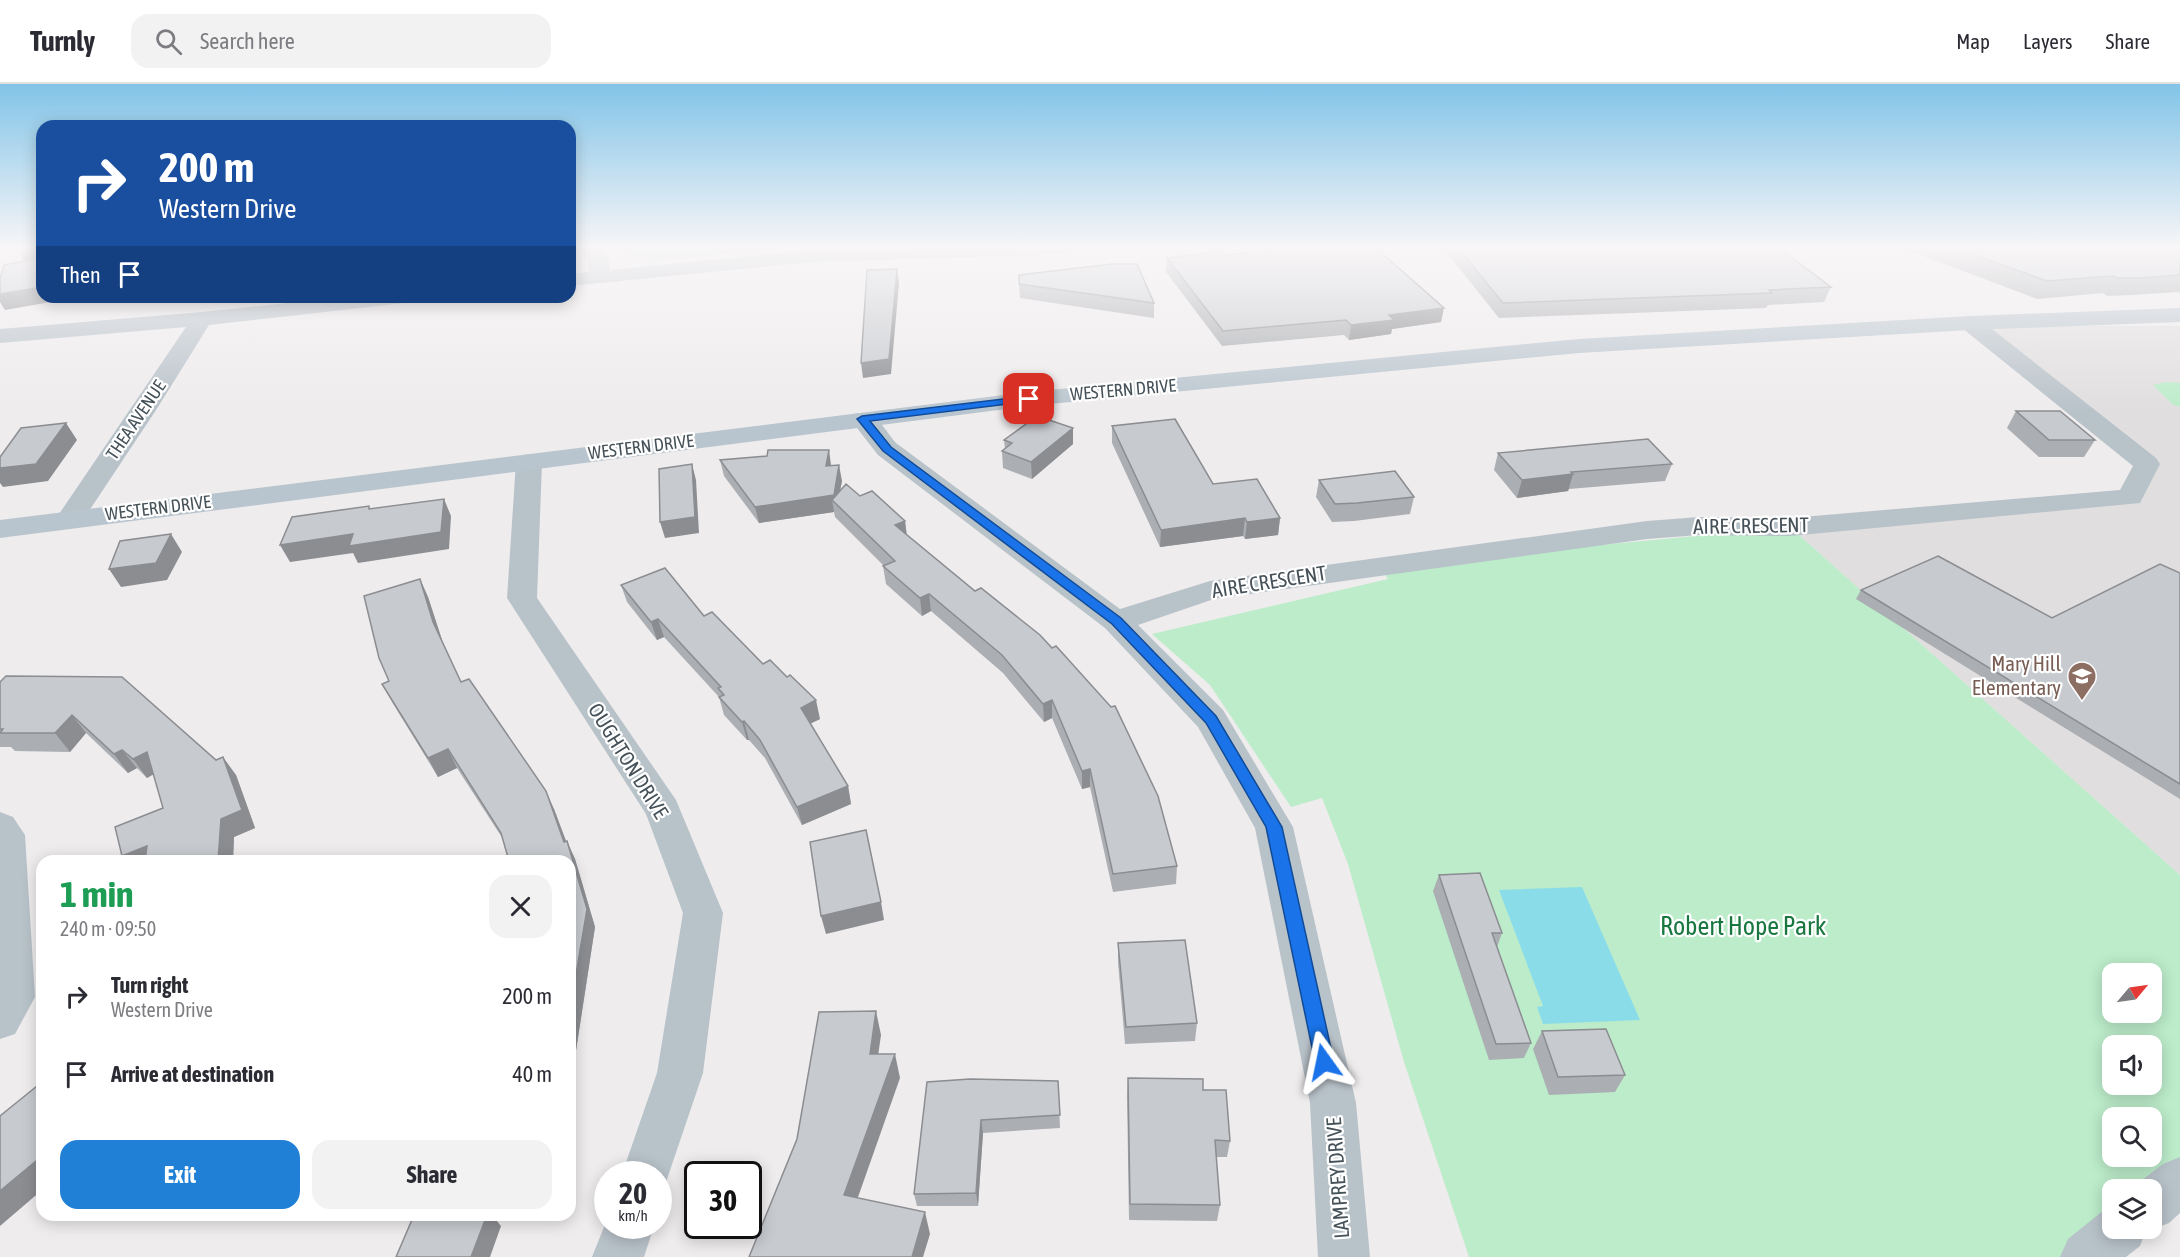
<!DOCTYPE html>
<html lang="en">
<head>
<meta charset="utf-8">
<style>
	:root { --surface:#fff; --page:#f2f2f3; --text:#2b2b33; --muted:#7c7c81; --line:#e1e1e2; --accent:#2080d6 }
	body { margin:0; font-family:"Asap Condensed",sans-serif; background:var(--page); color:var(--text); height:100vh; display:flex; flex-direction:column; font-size:22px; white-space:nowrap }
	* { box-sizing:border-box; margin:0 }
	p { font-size:20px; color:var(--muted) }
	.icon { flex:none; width:33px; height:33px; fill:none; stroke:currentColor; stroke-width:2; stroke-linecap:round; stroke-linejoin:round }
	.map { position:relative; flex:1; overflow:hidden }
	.panel { position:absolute; left:36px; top:771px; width:540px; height:366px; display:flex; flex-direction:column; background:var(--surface); border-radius:18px; box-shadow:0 3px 15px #0003 }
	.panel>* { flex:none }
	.guide { position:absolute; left:36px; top:36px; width:540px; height:183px; border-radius:18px; box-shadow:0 3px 15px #0003; background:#1a4fa0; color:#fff; overflow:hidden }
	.needle { width:39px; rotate:61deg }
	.buttons { position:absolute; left:2102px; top:879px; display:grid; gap:12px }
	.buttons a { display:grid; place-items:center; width:60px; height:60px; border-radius:12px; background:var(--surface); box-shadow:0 3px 15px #0003; font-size:30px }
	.speed { position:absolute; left:594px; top:1077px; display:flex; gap:12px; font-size:30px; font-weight:700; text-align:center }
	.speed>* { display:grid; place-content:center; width:78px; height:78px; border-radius:50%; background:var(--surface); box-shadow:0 3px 15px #0003; line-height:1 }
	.speed small { font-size:15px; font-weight:400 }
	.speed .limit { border:3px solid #111; border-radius:9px; background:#fff; color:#111 }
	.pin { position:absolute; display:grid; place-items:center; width:51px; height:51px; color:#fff; margin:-26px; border-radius:12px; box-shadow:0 3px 9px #0006 }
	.me { position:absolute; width:66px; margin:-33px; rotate:348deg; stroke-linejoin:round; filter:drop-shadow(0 0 4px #0008) }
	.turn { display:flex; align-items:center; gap:21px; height:126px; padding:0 24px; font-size:27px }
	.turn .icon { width:78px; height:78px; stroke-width:2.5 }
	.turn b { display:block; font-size:42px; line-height:51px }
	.then { display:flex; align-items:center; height:57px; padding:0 24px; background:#0003; gap:12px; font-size:22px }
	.round { display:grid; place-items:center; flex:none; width:63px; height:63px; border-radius:18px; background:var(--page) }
	.overview { display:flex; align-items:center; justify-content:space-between; height:102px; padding:0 24px }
	h1 { font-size:36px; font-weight:700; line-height:45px; color:#1e9e55 }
	.primary-button { display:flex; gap:12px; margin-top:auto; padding:12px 24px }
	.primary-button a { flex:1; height:69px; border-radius:18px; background:var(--accent); color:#fff; font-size:24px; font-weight:700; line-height:69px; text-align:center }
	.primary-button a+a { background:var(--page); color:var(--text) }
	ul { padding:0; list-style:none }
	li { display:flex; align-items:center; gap:18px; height:78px; padding:0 24px }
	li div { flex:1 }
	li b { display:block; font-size:22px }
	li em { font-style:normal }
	header { display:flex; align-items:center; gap:36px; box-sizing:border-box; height:84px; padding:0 30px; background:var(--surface); border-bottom:2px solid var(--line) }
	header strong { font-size:28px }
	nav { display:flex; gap:33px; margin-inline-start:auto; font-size:21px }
	.search { width:420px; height:54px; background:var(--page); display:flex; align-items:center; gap:15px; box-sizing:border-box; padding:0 21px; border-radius:18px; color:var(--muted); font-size:22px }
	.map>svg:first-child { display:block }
</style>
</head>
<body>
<header>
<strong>Turnly</strong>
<div class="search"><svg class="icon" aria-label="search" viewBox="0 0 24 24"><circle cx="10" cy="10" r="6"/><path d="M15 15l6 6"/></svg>Search here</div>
<nav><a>Map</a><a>Layers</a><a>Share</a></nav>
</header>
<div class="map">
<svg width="2180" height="1173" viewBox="0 0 2180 1173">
	<rect width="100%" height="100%" fill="#efeced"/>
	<path fill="#e0dede" d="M 1975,242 L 2180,242 L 2180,791 L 1790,443 L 2130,413 L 2147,379 Z"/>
	<g fill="#bcecca" fill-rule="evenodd">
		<path d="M 624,164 L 784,164 L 651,177 L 635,173 Z"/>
		<path d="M 2166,298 L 2180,299 L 2180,323 L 2172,320 L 2153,301 Z"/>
		<path d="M 1790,443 L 2180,791 L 2180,1097 L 2151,1106 L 2112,1106 L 2112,1144 L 2086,1173 L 1469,1173 L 1404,978 L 1348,780 L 1322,714 L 1291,723 L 1210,601 L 1152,550 L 1388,495 L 1380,482 ZM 2112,890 L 2151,890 L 2151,928 L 2112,928 ZM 2112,962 L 2151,962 L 2151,1000 L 2112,1000 ZM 2112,1034 L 2151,1034 L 2151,1072 L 2112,1072 Z"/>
	</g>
	<path fill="#8adde8" d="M 1582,803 L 1640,936 L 1543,940 L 1537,923 L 1543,922 L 1499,806 Z"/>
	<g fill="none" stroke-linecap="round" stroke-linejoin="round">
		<g fill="#b8c2c9" fill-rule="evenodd">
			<path d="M 573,164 L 600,164 L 608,174 L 610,186 L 811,166 L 1074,164 L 1071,168 L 1064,170 L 811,178 L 570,202 L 570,190 L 589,188 L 588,175 Z"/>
			<path d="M 344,213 L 415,213 L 412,218 L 404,219 L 209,241 L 158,323 L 79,442 L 69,445 L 59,442 L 55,436 L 186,243 L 0,259 L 0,245 L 202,228 Z"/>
			<path d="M 1970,232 L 1978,234 L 2156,374 L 2160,380 L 2140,419 L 1790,452 L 1699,451 L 1647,455 L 1214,515 L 1138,541 L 1223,626 L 1293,743 L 1356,1019 L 1370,1173 L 1318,1173 L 1310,1019 L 1255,744 L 1198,643 L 1105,544 L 878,371 L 850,335 L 854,330 C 875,324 884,345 896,359 L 1120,525 L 1210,497 L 1647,437 L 1699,433 L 1790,434 L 2120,406 L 2133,382 L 1962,244 L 1959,239 L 1962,234 Z"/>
			<path d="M 529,370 L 538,372 L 542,378 L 537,514 L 676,716 L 723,829 L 703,989 L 663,1107 L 658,1109 L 658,1090 L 622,1090 L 657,989 L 683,829 L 646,730 L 507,514 L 516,378 L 520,372 Z"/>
			<path d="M 0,728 L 13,733 L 25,751 L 35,913 L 15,950 L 0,955 Z"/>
			<path d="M 2180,1073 L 2180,1129 L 2169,1139 L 2151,1146 L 2148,1144 L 2151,1144 L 2151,1106 L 2133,1106 L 2133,1103 L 2163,1080 Z"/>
			<path d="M 2112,1123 L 2112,1144 L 2147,1144 L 2140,1162 L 2126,1173 L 2060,1173 L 2068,1155 L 2104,1126 Z"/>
			<path d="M 608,1133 L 608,1142 L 654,1142 L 644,1173 L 592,1173 Z"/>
		</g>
		<path fill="#b9c5ce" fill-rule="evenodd" d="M 2180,224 L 2180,238 L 1970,246 L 1579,269 L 1029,322 L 0,454 L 0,436 L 1029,308 L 1579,255 L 1970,232 Z"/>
	</g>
	<g fill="#abaeb2">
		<path d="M 1443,164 L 1780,164 L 1831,203 L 1824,218 L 1768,221 L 1766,224 L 1499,234 Z"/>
		<path d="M 1902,164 L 2180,164 L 2180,209 L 2178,208 L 2132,211 L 2107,212 L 2103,209 L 2037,215 Z"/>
		<path d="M 1227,171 L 1441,238 L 1392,245 L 1391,250 L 1349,256 L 1344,251 L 1222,262 L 1166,188 L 1167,174 Z"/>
		<path d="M 1019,200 L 1154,219 L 1154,234 L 1020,214 Z"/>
		<path d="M 119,213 L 160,213 L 120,216 Z"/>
		<path d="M 2016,327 L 2095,356 L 2084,373 L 2039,373 L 2007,344 Z"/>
		<path d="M 1112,342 L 1213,400 L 1280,434 L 1278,451 L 1245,455 L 1243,452 L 1160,463 L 1112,359 Z"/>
		<path d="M 1073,344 L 1073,360 L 1032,395 L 1003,384 L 1002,367 L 1005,365 L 1004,356 Z"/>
		<path d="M 1498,369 L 1672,380 L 1665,397 L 1569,405 L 1568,407 L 1517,414 L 1494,386 Z"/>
		<path d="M 720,376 L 831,381 L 842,397 L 840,407 L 860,412 L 905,437 L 907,451 L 975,507 L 1177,782 L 1176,800 L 1113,808 L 1090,703 L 1082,705 L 1052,634 L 1044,638 L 1003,589 L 931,527 L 922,532 L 886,500 L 883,482 L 884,482 L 835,433 L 834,428 L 759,439 L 724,392 Z"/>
		<path d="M 1319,396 L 1414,413 L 1410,430 L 1354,437 L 1332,438 L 1316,413 Z"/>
		<path d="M 2180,489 L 2180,715 L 1856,515 L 1861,506 L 2052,534 Z"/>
		<path d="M 420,495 L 428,513 L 442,556 L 461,598 L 554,725 L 566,757 L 575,775 L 595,843 L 575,973 L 570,986 L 570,777 L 503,755 L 457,684 L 438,693 L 392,618 L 382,600 L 389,597 Z"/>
		<path d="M 621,501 L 704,532 L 763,580 L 820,635 L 810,640 L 848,702 L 851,720 L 802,741 L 765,674 L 749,656 L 747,656 L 724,631 L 719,613 L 664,553 L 657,556 L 627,518 Z"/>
		<path d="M 0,598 L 216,676 L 236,691 L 255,744 L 234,753 L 233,777 L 126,777 L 122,772 L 163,724 L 153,690 L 147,694 L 137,684 L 128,689 L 86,649 L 70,668 L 15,667 L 11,663 L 0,663 Z"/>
		<path d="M 1439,791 L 1502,849 L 1497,863 L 1531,959 L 1524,974 L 1489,976 L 1433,807 Z"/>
		<path d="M 1118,859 L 1197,939 L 1195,957 L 1125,960 L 1118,878 Z"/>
		<path d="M 1542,947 L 1625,991 L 1615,1008 L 1549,1011 L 1533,965 Z"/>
		<path d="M 1128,994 L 1230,1057 L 1227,1073 L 1216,1073 L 1220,1121 L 1217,1137 L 1129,1136 L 1127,1011 Z"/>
		<path d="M 1058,997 L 1060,1044 L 983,1049 L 978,1122 L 917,1122 L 914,1110 L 927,998 Z"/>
	</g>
	<g fill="#8b8d91">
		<path d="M 17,164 L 37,164 L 42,174 L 24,177 Z"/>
		<path d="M 897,185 L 899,199 L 891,290 L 863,294 L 861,279 Z"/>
		<path d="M 42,203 L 42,213 L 79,213 L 5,226 L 0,218 L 0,210 Z"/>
		<path d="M 1444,224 L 1441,238 L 1392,245 L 1391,250 L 1349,256 L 1351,241 L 1389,231 Z"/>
		<path d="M 66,339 L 77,356 L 48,397 L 3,403 L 0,399 L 0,384 Z"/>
		<path d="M 1073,344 L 1073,360 L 1032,395 L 1031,378 Z"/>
		<path d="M 829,366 L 831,381 L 826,382 Z"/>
		<path d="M 692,380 L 696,396 L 699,449 L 665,454 L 660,438 Z"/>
		<path d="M 839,381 L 842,397 L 837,421 L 832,416 L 834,428 L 759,439 L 755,423 Z"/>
		<path d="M 1573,390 L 1568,407 L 1517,414 L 1522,396 Z"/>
		<path d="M 444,415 L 451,432 L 449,465 L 358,479 L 353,469 L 290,478 L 280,461 Z"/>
		<path d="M 1245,434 L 1243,452 L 1160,463 L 1161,446 Z"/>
		<path d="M 1280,434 L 1278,451 L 1245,455 L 1247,438 Z"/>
		<path d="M 905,437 L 907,455 L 895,441 Z"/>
		<path d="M 171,450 L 182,468 L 167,496 L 121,503 L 109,485 Z"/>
		<path d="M 420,495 L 428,513 L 442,556 L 433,538 Z"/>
		<path d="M 929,510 L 931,527 L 922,532 L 920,514 Z"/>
		<path d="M 658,535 L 664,553 L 657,556 L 651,538 Z"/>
		<path d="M 816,616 L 820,635 L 805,642 L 801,624 Z"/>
		<path d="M 1052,616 L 1052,634 L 1044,638 L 1043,620 Z"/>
		<path d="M 72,631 L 86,649 L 70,668 L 55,649 Z"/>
		<path d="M 744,637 L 749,656 L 747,656 L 742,638 Z"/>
		<path d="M 448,665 L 457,684 L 438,693 L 428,674 Z"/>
		<path d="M 122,666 L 137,684 L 128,689 L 114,670 Z"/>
		<path d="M 147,668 L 161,686 L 147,694 L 133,675 Z"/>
		<path d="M 223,673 L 236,691 L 255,744 L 234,753 L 233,777 L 218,777 Z"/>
		<path d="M 1090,685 L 1090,703 L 1082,705 L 1082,687 Z"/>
		<path d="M 848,702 L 851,720 L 802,741 L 797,723 Z"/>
		<path d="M 546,707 L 554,725 L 573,776 L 564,758 Z"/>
		<path d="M 567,757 L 575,775 L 595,843 L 575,973 L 570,986 L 570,926 Z"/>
		<path d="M 147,762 L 160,777 L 126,777 L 122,772 Z"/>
		<path d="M 881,818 L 884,836 L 826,850 L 821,832 Z"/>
		<path d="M 876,927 L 881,951 L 875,993 L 870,970 Z"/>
		<path d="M 895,970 L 900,994 L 851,1133 L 844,1111 Z"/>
		<path d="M 981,1036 L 983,1049 L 978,1122 L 976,1109 Z"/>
		<path d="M 42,1072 L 42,1106 L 0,1142 L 0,1107 Z"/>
		<path d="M 925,1128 L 930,1150 L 923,1173 L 912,1173 Z"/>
		<path d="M 487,1131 L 492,1131 L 501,1142 L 490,1173 L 471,1173 Z"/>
	</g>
	<g fill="#c7cacf" stroke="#8b8d91" stroke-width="1.5">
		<path d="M 35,164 L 42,164 L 42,203 L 0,210 L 0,195 L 4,181 L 35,175 Z"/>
		<path d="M 1281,164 L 1376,164 L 1444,224 L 1389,231 L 1394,236 L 1351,241 L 1346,236 L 1223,247 L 1167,174 L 1223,167 L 1227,171 Z"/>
		<path d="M 1458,164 L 1779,164 L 1831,203 L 1769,206 L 1772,209 L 1503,219 Z"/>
		<path d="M 1955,164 L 2180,164 L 2180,191 L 2143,194 L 2117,194 L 2113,192 L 2047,197 Z"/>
		<path d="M 1112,180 L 1137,180 L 1154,219 L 1019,200 L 1019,191 Z"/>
		<path d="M 897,185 L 889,275 L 861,279 L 867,186 Z"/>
		<path d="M 2016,327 L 2060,327 L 2095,356 L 2049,356 Z"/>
		<path d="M 1037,332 L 1073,344 L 1031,378 L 1002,367 L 1012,359 L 1004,356 Z"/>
		<path d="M 1175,335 L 1213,400 L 1257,395 L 1280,434 L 1247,438 L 1245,434 L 1161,446 L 1112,342 Z"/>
		<path d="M 66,339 L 36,380 L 0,384 L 0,373 L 21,344 Z"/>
		<path d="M 1648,355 L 1672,380 L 1571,388 L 1573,390 L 1522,396 L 1498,369 Z"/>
		<path d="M 768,366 L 829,366 L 826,382 L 839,381 L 834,411 L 755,423 L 720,376 L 767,372 Z"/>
		<path d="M 692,380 L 695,433 L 660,438 L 659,385 Z"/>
		<path d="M 1395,387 L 1414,413 L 1357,419 L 1335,420 L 1319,396 Z"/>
		<path d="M 846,400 L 860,412 L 872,407 L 905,437 L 895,441 L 975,507 L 981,504 L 1040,551 L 1052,564 L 1056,562 L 1111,623 L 1115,622 L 1158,712 L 1177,782 L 1113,790 L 1090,685 L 1082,687 L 1052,616 L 1043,620 L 1002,571 L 929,510 L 920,514 L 883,482 L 895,477 L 832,416 Z"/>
		<path d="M 444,415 L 441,448 L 349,462 L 353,450 L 280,461 L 292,433 L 369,422 L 369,425 Z"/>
		<path d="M 171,450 L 156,479 L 109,485 L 120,457 Z"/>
		<path d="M 1938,472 L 2052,534 L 2160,480 L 2180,489 L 2180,700 L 1861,506 Z"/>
		<path d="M 665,484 L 704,532 L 712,528 L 763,580 L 770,576 L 787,593 L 790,591 L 816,616 L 801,624 L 848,702 L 797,723 L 760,656 L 744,637 L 742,638 L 719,613 L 724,611 L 718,604 L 721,603 L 658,535 L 651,538 L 621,501 Z"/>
		<path d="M 420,495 L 433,538 L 461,598 L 469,595 L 546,707 L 564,758 L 567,757 L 587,825 L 570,926 L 570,777 L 509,777 L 501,749 L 448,665 L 428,674 L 382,600 L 389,597 L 379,574 L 364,512 Z"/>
		<path d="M 6,592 L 122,593 L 216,676 L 223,673 L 242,726 L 221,735 L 218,777 L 145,777 L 147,762 L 122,772 L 115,743 L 163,724 L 147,668 L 133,675 L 122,666 L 114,670 L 72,631 L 55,649 L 0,649 L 3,645 L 0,645 L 0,598 Z"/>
		<path d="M 866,746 L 881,818 L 821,832 L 810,758 Z"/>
		<path d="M 1480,789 L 1502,849 L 1492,849 L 1531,959 L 1496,960 L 1439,791 Z"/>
		<path d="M 1185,856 L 1197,939 L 1126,943 L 1118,859 Z"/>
		<path d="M 876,927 L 870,970 L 895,970 L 844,1111 L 925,1128 L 912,1173 L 749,1173 L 797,1055 L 819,928 Z"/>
		<path d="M 1606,945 L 1625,991 L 1558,993 L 1542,947 Z"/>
		<path d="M 1128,994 L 1203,995 L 1203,1006 L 1226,1006 L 1230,1057 L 1215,1056 L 1220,1121 L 1130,1120 Z"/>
		<path d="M 970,995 L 1058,997 L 1060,1031 L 981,1036 L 976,1109 L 914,1110 L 927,998 Z"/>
		<path d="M 42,998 L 42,1072 L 0,1107 L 0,1032 Z"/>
		<path d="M 414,1131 L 487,1131 L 471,1173 L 396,1173 Z"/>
	</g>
	<linearGradient id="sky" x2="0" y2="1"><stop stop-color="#82c4e8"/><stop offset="0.5" stop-color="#f8f6f7"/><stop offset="1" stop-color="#f8f6f7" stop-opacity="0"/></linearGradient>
	<rect width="2180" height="328" fill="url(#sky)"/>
	<path fill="#1a73e8" stroke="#114b97" stroke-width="1.5" d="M 1029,312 L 1032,313 L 1032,317 L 870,337 L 891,363 L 1121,534 L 1216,632 L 1282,743 L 1334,978 L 1331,984 L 1324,987 L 1318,984 L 1315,978 L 1266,743 L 1206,639 L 1112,540 L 883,367 L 857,335 L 862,332 Z"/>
	<defs>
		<g id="school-pin" transform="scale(1.5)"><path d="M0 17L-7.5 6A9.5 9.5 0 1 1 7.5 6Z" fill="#8d6e63" stroke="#fff"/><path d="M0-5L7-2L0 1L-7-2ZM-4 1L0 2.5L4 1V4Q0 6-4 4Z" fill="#fff"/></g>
	</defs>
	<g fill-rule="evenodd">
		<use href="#school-pin" x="2082" y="592"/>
	</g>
	<g text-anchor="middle" stroke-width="4.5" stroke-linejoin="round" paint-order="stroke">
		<g font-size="18" fill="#465259" stroke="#fff">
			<text transform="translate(1123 306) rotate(-5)" y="6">WESTERN DRIVE</text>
			<text transform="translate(136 336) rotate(-56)" y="6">THEA AVENUE</text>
			<text transform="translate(641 363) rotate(-7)" y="6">WESTERN DRIVE</text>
			<text transform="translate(158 424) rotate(-7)" y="6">WESTERN DRIVE</text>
		</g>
		<g font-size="21" fill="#465259" stroke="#fff">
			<text transform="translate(1751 442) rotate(-1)" y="7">AIRE CRESCENT</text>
			<text transform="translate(1269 498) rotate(-9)" y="7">AIRE CRESCENT</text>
			<text transform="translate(628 677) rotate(58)" y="7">OUGHTON DRIVE</text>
			<text transform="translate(1338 1094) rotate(-94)" y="7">LAMPREY DRIVE</text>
		</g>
		<g font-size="21" fill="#785e54" stroke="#fff" text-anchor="end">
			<text x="2061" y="587">Mary Hill<tspan x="2061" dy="24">Elementary</tspan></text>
		</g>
		<g font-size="26" fill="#1a7740" stroke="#fff">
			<text x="1743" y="851">Robert Hope Park</text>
		</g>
	</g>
</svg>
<div class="buttons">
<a><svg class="needle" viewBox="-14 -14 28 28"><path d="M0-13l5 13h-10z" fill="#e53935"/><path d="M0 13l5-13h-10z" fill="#7c7c81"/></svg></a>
<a><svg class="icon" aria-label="sound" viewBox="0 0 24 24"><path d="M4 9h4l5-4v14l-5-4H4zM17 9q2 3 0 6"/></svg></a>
<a><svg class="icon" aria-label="search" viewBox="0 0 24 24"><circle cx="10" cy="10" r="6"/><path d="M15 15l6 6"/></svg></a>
<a><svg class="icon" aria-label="layers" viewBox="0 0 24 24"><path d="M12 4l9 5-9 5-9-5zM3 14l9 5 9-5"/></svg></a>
</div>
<div class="speed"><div>20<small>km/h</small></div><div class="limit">30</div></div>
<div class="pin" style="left:1029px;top:315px;background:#d93025"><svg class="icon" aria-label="arrive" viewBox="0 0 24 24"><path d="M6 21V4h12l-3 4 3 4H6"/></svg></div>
<svg class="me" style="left:1324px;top:978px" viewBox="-20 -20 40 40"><path d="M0-17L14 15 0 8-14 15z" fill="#1a73e8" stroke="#fff" stroke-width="4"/></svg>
<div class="guide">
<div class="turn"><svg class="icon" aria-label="right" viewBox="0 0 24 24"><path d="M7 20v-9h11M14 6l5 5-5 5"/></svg><div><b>200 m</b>Western Drive</div></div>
<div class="then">Then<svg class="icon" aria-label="arrive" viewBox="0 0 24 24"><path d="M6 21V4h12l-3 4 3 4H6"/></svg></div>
</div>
<section class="panel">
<div class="overview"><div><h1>1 min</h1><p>240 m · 09:50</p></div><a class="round"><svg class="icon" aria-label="close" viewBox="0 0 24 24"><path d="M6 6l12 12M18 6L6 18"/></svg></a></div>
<ul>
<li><svg class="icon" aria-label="right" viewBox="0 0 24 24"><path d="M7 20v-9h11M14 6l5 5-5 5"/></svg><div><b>Turn right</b><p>Western Drive</p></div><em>200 m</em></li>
<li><svg class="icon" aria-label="arrive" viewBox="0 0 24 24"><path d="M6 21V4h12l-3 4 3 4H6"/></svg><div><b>Arrive at destination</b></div><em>40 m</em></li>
</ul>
<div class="primary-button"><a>Exit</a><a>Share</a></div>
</section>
</div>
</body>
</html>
